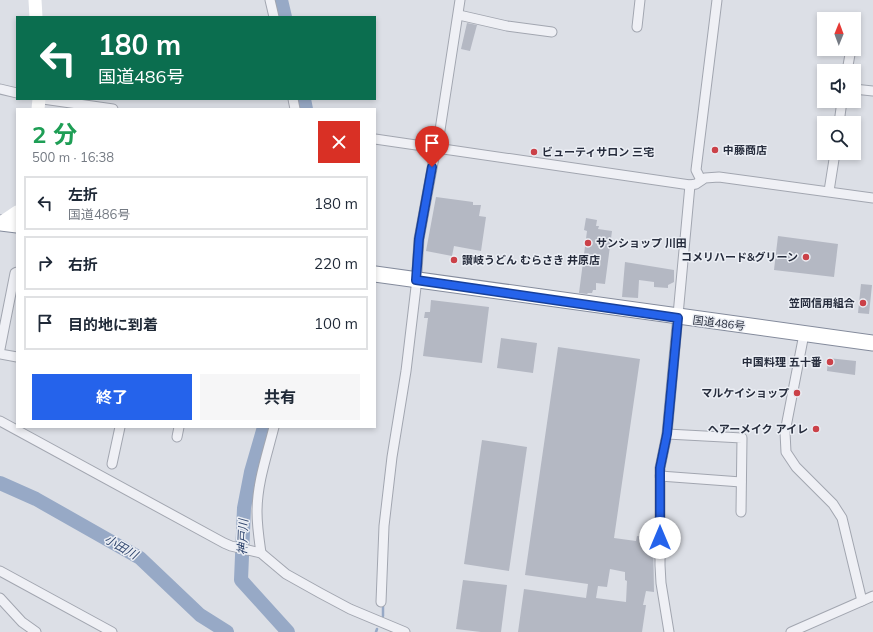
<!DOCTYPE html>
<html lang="ja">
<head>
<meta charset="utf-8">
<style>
	:root { --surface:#fff; --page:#f6f6f7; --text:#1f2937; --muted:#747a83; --line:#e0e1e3; --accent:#2563eb }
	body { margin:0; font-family:Mulish,"Noto Sans JP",sans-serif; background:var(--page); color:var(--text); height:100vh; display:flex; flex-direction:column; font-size:15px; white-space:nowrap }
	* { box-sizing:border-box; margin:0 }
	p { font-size:13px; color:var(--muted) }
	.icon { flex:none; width:22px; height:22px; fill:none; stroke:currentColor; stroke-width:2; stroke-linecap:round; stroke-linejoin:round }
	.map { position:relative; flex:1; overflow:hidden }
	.sheet { position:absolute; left:16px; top:108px; width:360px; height:320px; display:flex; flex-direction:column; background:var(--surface); border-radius:0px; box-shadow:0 2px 6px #0003 }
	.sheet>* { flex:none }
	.banner { position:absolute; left:16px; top:16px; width:360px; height:84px; border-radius:0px; box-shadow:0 2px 6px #0003; background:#0b6e4f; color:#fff; overflow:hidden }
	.needle { width:26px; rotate:1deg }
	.buttons { position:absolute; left:817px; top:12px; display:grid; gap:8px }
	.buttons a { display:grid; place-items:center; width:44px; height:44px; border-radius:0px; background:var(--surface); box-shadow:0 2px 6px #0003; font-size:20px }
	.pin { position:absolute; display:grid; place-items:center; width:34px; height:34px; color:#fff; margin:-41px -17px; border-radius:50% 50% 50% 0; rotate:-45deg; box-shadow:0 0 4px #0007 }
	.pin .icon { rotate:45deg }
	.me { position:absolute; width:44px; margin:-22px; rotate:0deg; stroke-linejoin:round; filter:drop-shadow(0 0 3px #0008) }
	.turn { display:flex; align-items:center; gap:14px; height:84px; padding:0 16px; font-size:18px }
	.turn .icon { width:52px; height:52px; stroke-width:2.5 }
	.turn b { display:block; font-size:28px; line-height:34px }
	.round { display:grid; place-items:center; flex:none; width:42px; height:42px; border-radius:0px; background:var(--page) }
	.overview { display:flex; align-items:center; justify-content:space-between; height:68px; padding:0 16px }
	h1 { font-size:24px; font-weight:700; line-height:30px; color:#1e9e55 }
	.primary-button { display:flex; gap:8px; margin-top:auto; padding:8px 16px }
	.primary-button a { flex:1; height:46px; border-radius:0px; background:var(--accent); color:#fff; font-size:16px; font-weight:700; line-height:46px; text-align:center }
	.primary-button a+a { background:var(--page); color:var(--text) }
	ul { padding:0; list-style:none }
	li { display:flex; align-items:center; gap:12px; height:54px; margin:0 8px 6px; padding:0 8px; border:2px solid var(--line); border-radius:0px }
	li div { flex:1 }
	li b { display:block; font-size:15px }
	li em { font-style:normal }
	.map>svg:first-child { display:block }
</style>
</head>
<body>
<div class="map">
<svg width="873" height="632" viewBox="0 0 873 632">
	<rect width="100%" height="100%" fill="#dcdfe6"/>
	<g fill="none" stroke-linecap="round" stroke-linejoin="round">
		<g stroke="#97a9c6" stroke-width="2.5">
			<path d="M 383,616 L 383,604"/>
			<path d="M 376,632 L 377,629"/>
		</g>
		<g stroke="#97a9c6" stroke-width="14">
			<path d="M 281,0 L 285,17"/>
			<path d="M 304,99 L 306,109"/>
			<path d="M 264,427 L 251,472 L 244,508 L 241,580 L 288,632"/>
			<path d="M 0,483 L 36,499 L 140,558 L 200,615 L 227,632"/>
		</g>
	</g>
	<g fill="#b4b8c3" fill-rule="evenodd">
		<path d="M 467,23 L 477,25 L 470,51 L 461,49 Z"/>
		<path d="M 436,197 L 473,202 L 473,205 L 481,205 L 479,216 L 486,217 L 481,251 L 454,246 L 452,256 L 426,251 Z"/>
		<path d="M 586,218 L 597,220 L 596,226 L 599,226 L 598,229 L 612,231 L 605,284 L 596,283 L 596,290 L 593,290 L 592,293 L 588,293 L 587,294 L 579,293 L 587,231 L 584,230 Z"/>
		<path d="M 778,236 L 838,244 L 834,277 L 774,270 Z"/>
		<path d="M 625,262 L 674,270 L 674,282 L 668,285 L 668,288 L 654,287 L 654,282 L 639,280 L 638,298 L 622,297 Z"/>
		<path d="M 861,284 L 872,285 L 869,314 L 858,313 Z"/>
		<path d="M 431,300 L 489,307 L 482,363 L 423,356 L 428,318 L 424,318 L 425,312 L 430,312 Z"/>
		<path d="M 501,338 L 537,343 L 533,373 L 497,368 Z"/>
		<path d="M 558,347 L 640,359 L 614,538 L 636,541 L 637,536 L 653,538 L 654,592 L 646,591 L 643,605 L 646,605 L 642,632 L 518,632 L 524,589 L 586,598 L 588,584 L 525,575 ZM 610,569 L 625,572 L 625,580 L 627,581 L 626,602 L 596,598 L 598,586 L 607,587 Z"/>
		<path d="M 828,358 L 856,361 L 855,375 L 827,371 Z"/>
		<path d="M 482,440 L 527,447 L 509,571 L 464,564 Z"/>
		<path d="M 463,580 L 507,585 L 501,632 L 481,632 L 456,629 Z"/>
	</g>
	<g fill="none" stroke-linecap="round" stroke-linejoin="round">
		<g stroke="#a2a6b0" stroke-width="11">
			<g id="minor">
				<path d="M 270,0 L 274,17"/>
				<path d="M 459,15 L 507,26 L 552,32"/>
				<path d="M 637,27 L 640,0"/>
				<path d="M 847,71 L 851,49"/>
				<path d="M 0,89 L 17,93"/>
				<path d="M 854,89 L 873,91"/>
				<path d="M 43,99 L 113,109"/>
				<path d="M 293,99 L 295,109"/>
				<path d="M 839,123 L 842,101"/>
				<path d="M 375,139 L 690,185 L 696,184 L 705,178 L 719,177 L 873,198"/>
				<path d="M 701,180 L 696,170 L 717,0"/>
				<path d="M 829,191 L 835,153"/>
				<path d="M 804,334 L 785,432 L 786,452 L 796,467 L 833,504 L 842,518 L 862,601"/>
				<path d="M 0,349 L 15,273 L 17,272"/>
				<path d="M 0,354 L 17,357"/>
				<path d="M 0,421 L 224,543 L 231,546 L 261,553 L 286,574 L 320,593 L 350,609 L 405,632"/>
				<path d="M 667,434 L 742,438 L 741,512"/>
				<path d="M 177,437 L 179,427"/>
				<path d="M 112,464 L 120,427"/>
				<path d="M 660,476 L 741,482"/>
				<path d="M 261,553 C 259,539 257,526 257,512 C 257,483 267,455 274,427"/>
				<path d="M 0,571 L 112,632"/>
				<path d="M 0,598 L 22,622 L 36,632"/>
				<path d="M 381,602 L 384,526 L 392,457 L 406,371 L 416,287 L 419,239 L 435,152 L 438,143 L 460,0"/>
				<path d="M 669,632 L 661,583 L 660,565 L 660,468 L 667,434 L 690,185"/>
				<path d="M 791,632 L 873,596"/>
			</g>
		</g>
		<g stroke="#848b9c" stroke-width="17">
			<g id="trunk">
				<path d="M 0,223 L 17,225"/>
				<path d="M 375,274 L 873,343"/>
			</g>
		</g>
		<use href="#minor" stroke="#eff0f5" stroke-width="9"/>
		<g stroke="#fff" stroke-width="13">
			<path d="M 35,0 L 36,17"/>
			<path d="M 38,109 L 39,99"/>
			<path d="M 1,223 L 17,212"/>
		</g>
		<use href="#trunk" stroke="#fff" stroke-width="15"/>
	</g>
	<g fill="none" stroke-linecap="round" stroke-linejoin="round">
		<g stroke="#184099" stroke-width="10">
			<path id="route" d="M 432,167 L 419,239 L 416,280 L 678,318 L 667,434 L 660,468 L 660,538"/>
		</g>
		<use href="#route" stroke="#2563eb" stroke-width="7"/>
	</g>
	<g fill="#cb4148" stroke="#ebeef4" stroke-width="1.5">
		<circle cx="715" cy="150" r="4"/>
		<circle cx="534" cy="152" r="4"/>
		<circle cx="588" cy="243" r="4"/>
		<circle cx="806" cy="257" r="4"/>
		<circle cx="454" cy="260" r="4"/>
		<circle cx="863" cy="303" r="4"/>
		<circle cx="830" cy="362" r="4"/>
		<circle cx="797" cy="393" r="4"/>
		<circle cx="816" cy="429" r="4"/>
	</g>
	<g text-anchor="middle" stroke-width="3" stroke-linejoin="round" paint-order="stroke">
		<g font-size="11" font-weight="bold" fill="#262c3c" stroke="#ebeef4" text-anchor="end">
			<text x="723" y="154" text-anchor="start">中藤商店</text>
			<text x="542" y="156" text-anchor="start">ビューティサロン 三宅</text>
			<text x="596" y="247" text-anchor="start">サンショップ 川田</text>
			<text x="798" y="261">コメリハード&amp;グリーン</text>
			<text x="462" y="264" text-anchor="start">讃岐うどん むらさき 井原店</text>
			<text x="855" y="307">笠岡信用組合</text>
			<text x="822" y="366">中国料理 五十番</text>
			<text x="789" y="397">マルケイショップ</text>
			<text x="808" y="433">ヘアーメイク アイレ</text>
		</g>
		<g font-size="11" fill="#262c3c" stroke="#ebeef4">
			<text transform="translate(719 323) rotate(7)" y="4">国道486号</text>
		</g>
		<g font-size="12" font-style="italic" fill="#31476f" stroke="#ebeef4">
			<text transform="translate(243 537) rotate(-88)" y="4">神戸川</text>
			<text transform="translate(121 547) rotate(30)" y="4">小田川</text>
		</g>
	</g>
</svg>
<div class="buttons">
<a><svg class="needle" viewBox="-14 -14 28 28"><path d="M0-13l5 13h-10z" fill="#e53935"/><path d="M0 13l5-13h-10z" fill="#747a83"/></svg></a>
<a><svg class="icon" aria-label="sound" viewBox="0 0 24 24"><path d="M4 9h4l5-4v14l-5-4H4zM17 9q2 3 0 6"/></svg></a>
<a><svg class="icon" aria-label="search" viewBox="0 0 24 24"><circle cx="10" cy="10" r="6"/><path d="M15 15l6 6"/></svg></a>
</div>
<div class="pin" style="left:432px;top:167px;background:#d93025"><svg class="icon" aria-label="arrive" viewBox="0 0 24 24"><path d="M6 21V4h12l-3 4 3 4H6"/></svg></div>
<svg class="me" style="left:660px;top:538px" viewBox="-20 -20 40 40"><circle r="19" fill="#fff"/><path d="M0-13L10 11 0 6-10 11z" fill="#2563eb"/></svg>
<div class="banner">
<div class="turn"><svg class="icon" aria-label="left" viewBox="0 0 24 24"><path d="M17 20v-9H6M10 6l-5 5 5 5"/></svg><div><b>180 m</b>国道486号</div></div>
</div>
<section class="sheet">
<div class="overview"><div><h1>2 分</h1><p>500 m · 16:38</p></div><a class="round" style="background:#d93025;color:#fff"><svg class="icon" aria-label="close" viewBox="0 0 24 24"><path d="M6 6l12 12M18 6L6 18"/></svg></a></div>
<ul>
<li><svg class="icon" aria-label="left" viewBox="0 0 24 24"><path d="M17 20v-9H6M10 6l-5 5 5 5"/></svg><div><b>左折</b><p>国道486号</p></div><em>180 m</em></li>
<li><svg class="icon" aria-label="right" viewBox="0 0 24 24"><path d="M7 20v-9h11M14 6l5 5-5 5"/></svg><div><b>右折</b></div><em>220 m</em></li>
<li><svg class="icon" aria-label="arrive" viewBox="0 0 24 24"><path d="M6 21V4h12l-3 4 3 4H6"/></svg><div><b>目的地に到着</b></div><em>100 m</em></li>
</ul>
<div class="primary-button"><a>終了</a><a>共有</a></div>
</section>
</div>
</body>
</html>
